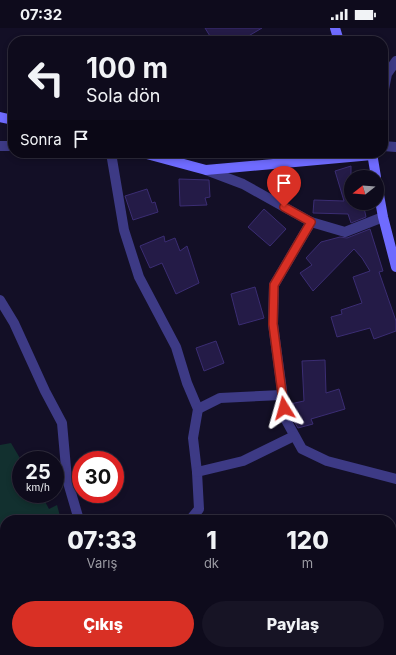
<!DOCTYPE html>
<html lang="tr">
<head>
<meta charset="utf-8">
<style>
	:root { --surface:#0e0b1c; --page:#171425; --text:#f1f3f6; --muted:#9b9ba3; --line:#2e2b3b; --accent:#d93025 }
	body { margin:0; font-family:Inter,sans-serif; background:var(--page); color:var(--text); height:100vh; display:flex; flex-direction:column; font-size:15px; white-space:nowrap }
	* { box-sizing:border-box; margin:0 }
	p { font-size:13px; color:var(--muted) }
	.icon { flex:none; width:22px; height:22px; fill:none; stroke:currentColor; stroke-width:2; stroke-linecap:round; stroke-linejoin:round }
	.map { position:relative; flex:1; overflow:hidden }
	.details { position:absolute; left:0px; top:487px; width:396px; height:140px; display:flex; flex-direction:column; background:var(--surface); border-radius:16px 16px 0 0; box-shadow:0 2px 6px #0003,0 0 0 1px var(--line) }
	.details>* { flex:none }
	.hud { position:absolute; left:8px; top:8px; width:380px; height:122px; border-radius:16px; box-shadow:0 2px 6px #0003,0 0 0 1px var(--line); background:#0e0b1c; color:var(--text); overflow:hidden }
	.needle { width:26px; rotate:253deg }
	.tools { position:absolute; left:344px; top:142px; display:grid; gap:8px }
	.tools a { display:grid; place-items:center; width:40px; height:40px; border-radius:50%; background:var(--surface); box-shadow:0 2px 6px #0003,0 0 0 1px var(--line); font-size:20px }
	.speed { position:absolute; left:12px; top:423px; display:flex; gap:8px; font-size:20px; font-weight:700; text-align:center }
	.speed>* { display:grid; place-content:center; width:52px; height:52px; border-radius:50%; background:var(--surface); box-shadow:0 2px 6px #0003,0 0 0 1px var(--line); line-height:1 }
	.speed small { font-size:10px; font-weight:400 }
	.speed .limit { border:6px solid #d22; background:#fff; color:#111 }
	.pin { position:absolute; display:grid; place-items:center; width:34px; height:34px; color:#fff; margin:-41px -17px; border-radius:50% 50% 50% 0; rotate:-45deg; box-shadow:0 0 4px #0007 }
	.pin .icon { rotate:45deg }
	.me { position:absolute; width:44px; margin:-22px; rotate:352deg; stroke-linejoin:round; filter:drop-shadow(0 0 3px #0008) }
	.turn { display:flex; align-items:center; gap:14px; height:84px; padding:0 12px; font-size:18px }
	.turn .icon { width:52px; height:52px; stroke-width:2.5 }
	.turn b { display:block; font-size:28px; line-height:34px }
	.then { display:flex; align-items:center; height:38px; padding:0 12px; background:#0003; gap:8px; font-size:15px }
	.eta { display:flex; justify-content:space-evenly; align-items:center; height:68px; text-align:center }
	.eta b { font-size:24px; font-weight:800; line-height:28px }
	.primary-button { display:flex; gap:8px; margin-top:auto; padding:8px 12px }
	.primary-button a { flex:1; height:46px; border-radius:24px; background:var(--accent); color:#fff; font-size:16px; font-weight:800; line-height:46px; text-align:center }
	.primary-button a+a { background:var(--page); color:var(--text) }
	.status { display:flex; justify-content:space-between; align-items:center; height:28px; padding:0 20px; background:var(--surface); direction:ltr }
	.status svg { height:11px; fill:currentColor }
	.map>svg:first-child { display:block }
</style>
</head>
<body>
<div class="status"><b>07:32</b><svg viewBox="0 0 49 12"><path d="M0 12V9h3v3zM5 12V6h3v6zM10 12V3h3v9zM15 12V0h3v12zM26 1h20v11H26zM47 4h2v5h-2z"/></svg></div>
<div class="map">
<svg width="396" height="627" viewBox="0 0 396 627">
	<rect width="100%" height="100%" fill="#130f26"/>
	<path fill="#12302f" d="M 11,415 L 21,432 L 21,466 L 41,466 L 49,481 L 57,477 L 61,492 L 5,492 L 5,622 L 89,622 L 90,627 L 0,627 L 0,417 Z"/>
	<g fill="#241b47" stroke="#3b2d73">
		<path d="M 205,0 L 262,0 L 240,13 L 213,13 Z"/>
		<path d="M 351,138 L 351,175 L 363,175 L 366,189 L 351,195 L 348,186 L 313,185 L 314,172 L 344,173 L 335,143 Z"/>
		<path d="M 179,151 L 209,152 L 210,169 L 205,170 L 207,177 L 180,178 Z"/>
		<path d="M 147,161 L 152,175 L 155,174 L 158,184 L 133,192 L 125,168 Z"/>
		<path d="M 264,181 L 286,201 L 270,218 L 248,199 Z"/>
		<path d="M 370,201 L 383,243 L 379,244 L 396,293 L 396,303 L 374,311 L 370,300 L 337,309 L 331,289 L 342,286 L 341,282 L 362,275 L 353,249 L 370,243 L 362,230 L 354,221 L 313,263 L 300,245 L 312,237 L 306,230 L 321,214 L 340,209 L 347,210 Z"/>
		<path d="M 164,208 L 165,214 L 175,210 L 180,223 L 187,218 L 199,255 L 176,266 L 162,235 L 150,240 L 140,218 Z"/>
		<path d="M 255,259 L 264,290 L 239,297 L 231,266 Z"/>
		<path d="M 216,313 L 224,335 L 204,343 L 196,320 Z"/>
		<path d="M 325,332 L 326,365 L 339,361 L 345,381 L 311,391 L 313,396 L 298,400 L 292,390 L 290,376 L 304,373 L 302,333 Z"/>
	</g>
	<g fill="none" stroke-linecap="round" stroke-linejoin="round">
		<g stroke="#3d3a85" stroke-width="10">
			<path d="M 383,66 L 387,46 L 396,33"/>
			<path d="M 0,118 L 13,118"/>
			<path d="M 383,118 L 396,119"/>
			<path d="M 111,125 L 124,202 L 139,249 L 176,319 L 187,355 L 198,381 L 193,410 L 197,444 L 199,481 L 190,492"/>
			<path d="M 206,142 L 243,156 L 311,194 L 345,204 L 383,189"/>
			<path d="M 311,194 L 274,257 L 273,296 L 286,392 L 302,421 L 327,433 L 396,451"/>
			<path d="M 0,272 L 14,295 L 45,363 L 62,395 L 67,451 L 79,492"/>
			<path d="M 198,381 L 220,370 L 282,367"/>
			<path d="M 197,444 L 243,433 L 294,408"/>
			<path d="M 391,556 L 396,557"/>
			<path d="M 111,622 L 112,627"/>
			<path d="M 305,622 L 328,627"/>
			<path d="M 152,627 L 156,622"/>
			<path d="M 293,627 L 294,622"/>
		</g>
		<g stroke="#6f6bff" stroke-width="10">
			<path d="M 335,0 L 339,13"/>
			<path d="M 0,89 L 13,92"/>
			<path d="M 143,125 L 206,142 L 372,127"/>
			<path d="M 372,125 L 376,149"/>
			<path d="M 377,156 L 383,189 L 396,239"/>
		</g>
	</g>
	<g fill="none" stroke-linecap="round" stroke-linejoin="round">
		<g stroke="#8d1f18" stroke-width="10">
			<path id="route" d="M 284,179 L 311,194 L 274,257 L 273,296 L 284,380"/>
		</g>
		<use href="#route" stroke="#d93025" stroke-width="7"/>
	</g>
</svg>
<div class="tools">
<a><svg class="needle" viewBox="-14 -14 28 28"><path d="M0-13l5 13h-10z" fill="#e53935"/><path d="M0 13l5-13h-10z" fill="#9b9ba3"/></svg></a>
</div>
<div class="speed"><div>25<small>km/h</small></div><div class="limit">30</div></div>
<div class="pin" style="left:284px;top:179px;background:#d93025"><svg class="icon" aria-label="arrive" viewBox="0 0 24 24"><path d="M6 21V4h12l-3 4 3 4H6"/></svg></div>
<svg class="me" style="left:284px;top:380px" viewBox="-20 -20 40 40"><path d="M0-17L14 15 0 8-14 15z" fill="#d93025" stroke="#fff" stroke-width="4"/></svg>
<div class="hud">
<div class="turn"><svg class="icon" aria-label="left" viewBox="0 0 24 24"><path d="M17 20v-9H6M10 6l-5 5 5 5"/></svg><div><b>100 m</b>Sola dön</div></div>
<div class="then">Sonra<svg class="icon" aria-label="arrive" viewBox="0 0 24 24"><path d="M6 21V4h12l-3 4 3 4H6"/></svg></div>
</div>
<section class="details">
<div class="eta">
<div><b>07:33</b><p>Varış</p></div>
<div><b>1</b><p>dk</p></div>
<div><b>120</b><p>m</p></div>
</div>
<div class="primary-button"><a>Çıkış</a><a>Paylaş</a></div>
</section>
</div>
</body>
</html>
